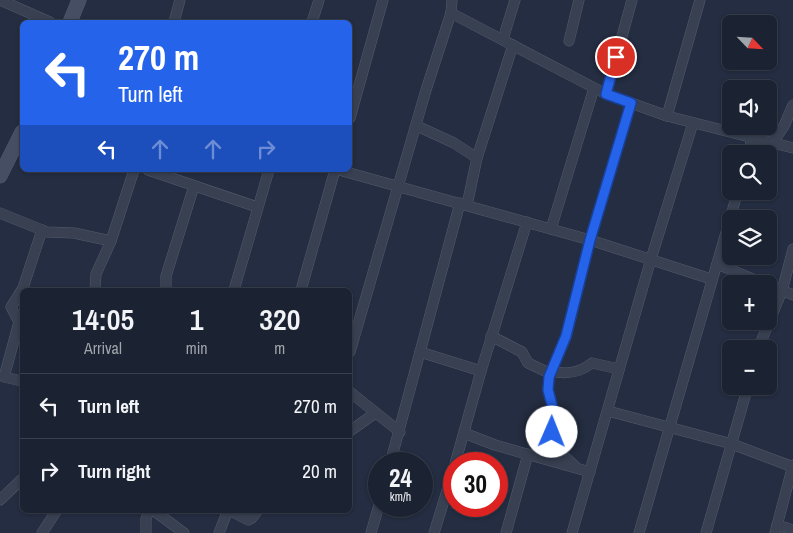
<!DOCTYPE html>
<html lang="en">
<head>
<meta charset="utf-8">
<style>
	:root { --surface:#1b2231; --page:#242a39; --text:#f1f3f6; --muted:#a0a4ab; --line:#393f4d }
	body { margin:0; font-family:"Archivo Narrow",sans-serif; background:var(--page); color:var(--text); height:100vh; display:flex; flex-direction:column; font-size:19px; white-space:nowrap }
	* { box-sizing:border-box; margin:0 }
	p { font-size:16px; color:var(--muted) }
	.icon { flex:none; width:28px; height:28px; fill:none; stroke:currentColor; stroke-width:2; stroke-linecap:round; stroke-linejoin:round }
	.map { position:relative; flex:1; overflow:hidden }
	.drawer { position:absolute; left:20px; top:288px; width:332px; height:225px; display:flex; flex-direction:column; background:var(--surface); border-radius:8px; box-shadow:0 1px 4px #0004,0 0 0 1px var(--line) }
	.drawer>* { flex:none }
	.top-card { position:absolute; left:20px; top:20px; width:332px; height:152px; border-radius:8px; box-shadow:0 1px 4px #0004,0 0 0 1px var(--line); background:#2563eb; color:#fff; overflow:hidden }
	.needle { width:32px; rotate:115deg }
	.controls { position:absolute; left:722px; top:15px; display:grid; gap:10px }
	.controls a { display:grid; place-items:center; width:55px; height:55px; border-radius:8px; background:var(--surface); box-shadow:0 1px 4px #0004,0 0 0 1px var(--line); font-size:25px }
	.speed { position:absolute; left:368px; top:452px; display:flex; gap:10px; font-size:25px; font-weight:700; text-align:center }
	.speed>* { display:grid; place-content:center; width:65px; height:65px; border-radius:50%; background:var(--surface); box-shadow:0 1px 4px #0004,0 0 0 1px var(--line); line-height:1 }
	.speed small { font-size:12px; font-weight:400 }
	.speed .limit { border:8px solid #d22; background:#fff; color:#111 }
	.pin { position:absolute; display:grid; place-items:center; width:42px; height:42px; color:#fff; margin:-21px; border:2px solid #fff; border-radius:50%; box-shadow:0 1px 5px #0007 }
	.me { position:absolute; width:55px; margin:-28px; rotate:1deg; stroke-linejoin:round; filter:drop-shadow(0 0 4px #0008) }
	.turn { display:flex; align-items:center; gap:18px; height:105px; padding:0 15px; font-size:22px }
	.turn .icon { width:65px; height:65px; stroke-width:2.5 }
	.turn b { display:block; font-size:35px; line-height:42px }
	.lanes { display:flex; align-items:center; height:48px; padding:0 15px; background:#0003; justify-content:center; gap:25px; direction:ltr }
	.lanes .off { opacity:.35 }
	.eta { display:flex; justify-content:space-evenly; align-items:center; height:85px; text-align:center }
	.eta b { font-size:30px; font-weight:600; line-height:35px }
	ul { padding:0; list-style:none }
	li { display:flex; align-items:center; gap:15px; height:65px; padding:0 15px; border-top:1px solid var(--line) }
	li div { flex:1 }
	li b { display:block; font-size:19px }
	li em { font-style:normal }
	.map>svg:first-child { display:block }
</style>
</head>
<body>
<div class="map">
<svg width="793" height="533" viewBox="0 0 793 533">
	<rect width="100%" height="100%" fill="#242d41"/>
	<g fill="none" stroke-linecap="round" stroke-linejoin="round">
		<g stroke="#535b6b" stroke-width="11">
			<g id="street">
				<path d="M 0,0 L 50,22"/>
				<path d="M 452,0 L 451,13 L 606,94 L 667,116 L 793,148"/>
				<path d="M 174,22 L 180,0"/>
				<path d="M 312,22 L 319,0"/>
				<path d="M 503,39 L 515,0"/>
				<path d="M 569,41 L 579,0"/>
				<path d="M 606,94 L 632,0"/>
				<path d="M 667,116 L 700,0"/>
				<path d="M 350,118 L 383,0"/>
				<path d="M 417,126 L 454,143 L 477,158"/>
				<path d="M 772,144 L 784,126 L 793,105"/>
				<path d="M 748,154 L 752,139"/>
				<path d="M 148,170 L 257,207"/>
				<path d="M 339,170 L 590,240 L 711,279"/>
				<path d="M 467,205 L 477,158 L 513,45"/>
				<path d="M 0,213 L 47,232 L 74,233 L 111,241"/>
				<path d="M 551,229 L 594,88"/>
				<path d="M 717,264 L 765,284"/>
				<path d="M 769,285 L 793,295"/>
				<path d="M 95,290 L 96,274 L 111,241 L 134,170"/>
				<path d="M 166,290 L 166,276 L 194,186"/>
				<path d="M 234,290 L 269,170"/>
				<path d="M 301,290 L 335,170"/>
				<path d="M 491,336 L 522,352 L 528,363 L 551,374"/>
				<path d="M 758,349 L 782,291 L 793,249"/>
				<path d="M 350,352 L 426,90 L 451,13"/>
				<path d="M 420,352 L 481,371"/>
				<path d="M 552,371 C 567,375 579,373 592,363 L 619,369"/>
				<path d="M 22,381 L 4,377 L 19,322 L 11,307 L 23,288 L 42,230"/>
				<path d="M 350,392 L 400,432"/>
				<path d="M 608,411 L 732,444 L 793,467"/>
				<path d="M 350,431 L 374,414"/>
				<path d="M 464,433 L 495,445 L 590,472"/>
				<path d="M 390,464 L 460,203"/>
				<path d="M 455,464 L 481,371 L 527,222"/>
				<path d="M 576,467 L 551,444 L 553,409 L 548,390 L 549,377 L 566,337 L 590,240 L 631,103"/>
				<path d="M 0,500 L 22,479"/>
				<path d="M 153,510 L 184,533"/>
				<path d="M 229,510 L 248,520 L 252,518 L 258,510"/>
				<path d="M 777,525 L 793,530"/>
				<path d="M 42,533 L 57,510"/>
				<path d="M 146,533 L 146,519 L 149,510"/>
				<path d="M 219,533 L 228,510"/>
				<path d="M 371,533 L 379,505"/>
				<path d="M 434,533 L 454,468"/>
				<path d="M 506,533 L 528,454"/>
				<path d="M 572,533 L 651,259 L 693,123"/>
				<path d="M 639,533 L 738,191"/>
				<path d="M 706,533 L 748,386"/>
				<path d="M 775,533 L 793,465"/>
			</g>
		</g>
		<g stroke="#535b6b" stroke-width="15">
			<g id="secondary">
				<path d="M 70,22 L 79,0"/>
				<path d="M 0,176 L 22,132"/>
			</g>
		</g>
		<use href="#street" stroke="#384051" stroke-width="10"/>
		<use href="#secondary" stroke="#464e64" stroke-width="14"/>
	</g>
	<g fill="none" stroke-linecap="round" stroke-linejoin="round">
		<g stroke="#184099" stroke-width="12">
			<path id="route" d="M 552,432 L 553,409 L 548,390 L 549,377 L 566,336 L 590,240 L 631,103 L 606,94 L 616,57"/>
		</g>
		<use href="#route" stroke="#2563eb" stroke-width="9"/>
	</g>
</svg>
<div class="controls">
<a><svg class="needle" viewBox="-14 -14 28 28"><path d="M0-13l5 13h-10z" fill="#e53935"/><path d="M0 13l5-13h-10z" fill="#a0a4ab"/></svg></a>
<a><svg class="icon" aria-label="sound" viewBox="0 0 24 24"><path d="M4 9h4l5-4v14l-5-4H4zM17 9q2 3 0 6"/></svg></a>
<a><svg class="icon" aria-label="search" viewBox="0 0 24 24"><circle cx="10" cy="10" r="6"/><path d="M15 15l6 6"/></svg></a>
<a><svg class="icon" aria-label="layers" viewBox="0 0 24 24"><path d="M12 4l9 5-9 5-9-5zM3 14l9 5 9-5"/></svg></a>
<a>+</a>
<a>−</a>
</div>
<div class="speed"><div>24<small>km/h</small></div><div class="limit">30</div></div>
<div class="pin" style="left:616px;top:57px;background:#d93025"><svg class="icon" aria-label="arrive" viewBox="0 0 24 24"><path d="M6 21V4h12l-3 4 3 4H6"/></svg></div>
<svg class="me" style="left:552px;top:432px" viewBox="-20 -20 40 40"><circle r="19" fill="#fff"/><path d="M0-13L10 11 0 6-10 11z" fill="#2563eb"/></svg>
<div class="top-card">
<div class="turn"><svg class="icon" aria-label="left" viewBox="0 0 24 24"><path d="M17 20v-9H6M10 6l-5 5 5 5"/></svg><div><b>270 m</b>Turn left</div></div>
<div class="lanes"><svg class="icon" aria-label="left" viewBox="0 0 24 24"><path d="M17 20v-9H6M10 6l-5 5 5 5"/></svg><svg class="icon off" aria-label="ahead" viewBox="0 0 24 24"><path d="M12 20V5M6 11l6-6 6 6"/></svg><svg class="icon off" aria-label="ahead" viewBox="0 0 24 24"><path d="M12 20V5M6 11l6-6 6 6"/></svg><svg class="icon off" aria-label="right" viewBox="0 0 24 24"><path d="M7 20v-9h11M14 6l5 5-5 5"/></svg></div>
</div>
<section class="drawer">
<div class="eta">
<div><b>14:05</b><p>Arrival</p></div>
<div><b>1</b><p>min</p></div>
<div><b>320</b><p>m</p></div>
</div>
<ul>
<li><svg class="icon" aria-label="left" viewBox="0 0 24 24"><path d="M17 20v-9H6M10 6l-5 5 5 5"/></svg><div><b>Turn left</b></div><em>270 m</em></li>
<li><svg class="icon" aria-label="right" viewBox="0 0 24 24"><path d="M7 20v-9h11M14 6l5 5-5 5"/></svg><div><b>Turn right</b></div><em>20 m</em></li>
</ul>
</section>
</div>
</body>
</html>
